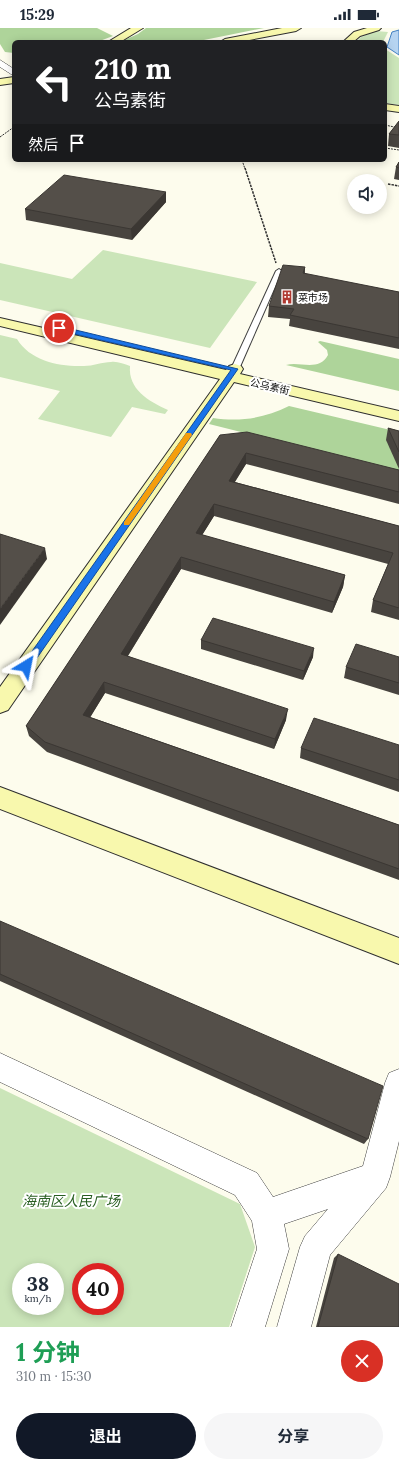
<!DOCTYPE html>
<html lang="zh">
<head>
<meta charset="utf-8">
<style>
	:root { --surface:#fff; --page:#f6f6f7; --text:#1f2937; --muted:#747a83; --accent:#111827 }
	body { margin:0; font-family:Lora,"Noto Sans SC",serif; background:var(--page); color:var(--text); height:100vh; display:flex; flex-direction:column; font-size:15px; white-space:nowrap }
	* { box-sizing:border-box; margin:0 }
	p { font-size:13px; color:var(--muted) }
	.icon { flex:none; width:22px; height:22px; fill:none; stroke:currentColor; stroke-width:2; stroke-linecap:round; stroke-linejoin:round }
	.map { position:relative; height:1299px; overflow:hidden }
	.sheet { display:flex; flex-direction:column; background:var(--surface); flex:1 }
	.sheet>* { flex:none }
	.banner { position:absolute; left:12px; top:12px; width:375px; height:122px; border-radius:6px; box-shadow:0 2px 10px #0003; background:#202124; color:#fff; overflow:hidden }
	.controls { position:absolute; left:347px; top:146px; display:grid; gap:8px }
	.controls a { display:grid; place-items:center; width:40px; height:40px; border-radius:50%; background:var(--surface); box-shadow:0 2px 10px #0003; font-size:20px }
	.speed { position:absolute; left:12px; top:1235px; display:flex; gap:8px; font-size:20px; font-weight:700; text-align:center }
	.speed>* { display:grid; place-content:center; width:52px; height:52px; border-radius:50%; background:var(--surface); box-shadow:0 2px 10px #0003; line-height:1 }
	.speed small { font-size:10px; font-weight:400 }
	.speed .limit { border:6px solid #d22; background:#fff; color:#111 }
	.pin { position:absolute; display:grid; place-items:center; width:34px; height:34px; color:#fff; margin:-17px; border:2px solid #fff; border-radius:50%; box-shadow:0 1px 4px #0007 }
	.me { position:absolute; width:44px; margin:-22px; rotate:35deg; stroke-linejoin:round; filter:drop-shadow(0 0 3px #0008) }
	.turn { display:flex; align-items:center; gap:14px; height:84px; padding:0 16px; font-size:18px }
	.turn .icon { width:52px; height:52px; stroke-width:2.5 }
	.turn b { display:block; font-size:28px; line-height:34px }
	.then { display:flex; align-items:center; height:38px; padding:0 16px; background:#0003; gap:8px; font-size:15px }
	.round { display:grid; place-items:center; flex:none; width:42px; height:42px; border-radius:21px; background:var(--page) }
	.overview { display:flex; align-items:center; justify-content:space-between; height:68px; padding:0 16px }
	h1 { font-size:24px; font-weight:700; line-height:30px; color:#1e9e55 }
	.button { display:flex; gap:8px; margin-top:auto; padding:8px 16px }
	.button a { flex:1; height:46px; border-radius:24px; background:var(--accent); color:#fff; font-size:16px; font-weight:700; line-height:46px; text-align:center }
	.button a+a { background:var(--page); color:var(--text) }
	.status { display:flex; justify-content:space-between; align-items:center; height:28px; padding:0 20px; background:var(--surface); direction:ltr }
	.status svg { height:11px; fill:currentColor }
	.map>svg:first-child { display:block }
</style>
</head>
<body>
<div class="status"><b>15:29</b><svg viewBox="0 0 49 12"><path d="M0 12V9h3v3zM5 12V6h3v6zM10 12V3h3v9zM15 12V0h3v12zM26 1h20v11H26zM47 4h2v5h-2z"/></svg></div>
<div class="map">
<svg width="399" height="1299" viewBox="0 0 399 1299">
	<rect width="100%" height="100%" fill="#fdfced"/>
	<g fill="#cbe5b9" fill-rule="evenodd">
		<path d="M 376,3 L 388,4 L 383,14 L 356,14 L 361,9 Z"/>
		<path d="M 385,21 L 399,30 L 399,77 L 385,75 Z"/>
		<path d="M 103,222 L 257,254 L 210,320 L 0,272 L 0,235 L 72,251 Z"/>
		<path d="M 0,307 L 17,311 C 30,333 60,339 84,338 C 93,338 102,334 111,334 C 117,333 124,336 130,338 C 128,361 148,373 168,382 L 165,386 L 132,379 L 111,409 L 38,391 L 60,363 L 0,349 Z"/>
		<path d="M 0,1060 L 240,1176 L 255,1219 L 229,1299 L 0,1299 ZM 21,1244 L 55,1244 L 55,1278 L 21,1278 ZM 81,1244 L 115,1244 L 115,1278 L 81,1278 Z"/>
	</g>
	<g fill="#aed49a">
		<path d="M 0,0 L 97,0 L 113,8 L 97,14 L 14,14 L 14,25 L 5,24 L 0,16 Z"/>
		<path d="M 146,0 L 264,0 L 194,14 L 120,14 L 138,6 Z"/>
		<path d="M 320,313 L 399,331 L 399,363 L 286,337 C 300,333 319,344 328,327 L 327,322 L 318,314 Z"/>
		<path d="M 289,378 L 399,404 L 399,444 L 209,396 L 213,390 C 241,394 265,390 289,378 Z"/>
	</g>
	<path fill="#b6d4f1" stroke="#4380c2" d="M 399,2 L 399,27 L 387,19 L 392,4 Z"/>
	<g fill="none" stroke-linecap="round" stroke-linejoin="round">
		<g stroke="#3f3f3f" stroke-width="2">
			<path id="lane" d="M 279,241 L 282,243 L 239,341 L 235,343 L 232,343 L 231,341 L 276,243 Z"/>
		</g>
		<g stroke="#3f3f3f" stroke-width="1">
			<g id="street">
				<path d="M 0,32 L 14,41 L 14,48 L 0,39 Z"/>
				<path d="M 0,1025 L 257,1145 L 273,1169 L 363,1138 L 385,1055 L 389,1045 L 399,1041 L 399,1113 L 390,1149 L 386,1160 L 330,1227 L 311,1299 L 277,1299 L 300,1219 L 305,1208 L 328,1181 L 284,1196 L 289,1221 L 265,1299 L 231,1299 L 257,1221 L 252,1193 L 235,1167 L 0,1054 Z"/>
			</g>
		</g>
		<g stroke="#2e2e2e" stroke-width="2">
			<g id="secondary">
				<path d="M 131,0 L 143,0 L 120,14 L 108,14 Z"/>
				<path d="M 282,0 L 301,0 L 296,3 L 239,14 L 220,14 L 225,11 Z"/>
				<path d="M 367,0 L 381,0 L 379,2 L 360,8 L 353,14 L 343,14 L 354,4 Z"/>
				<path d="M 14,49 L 14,55 L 0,57 L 0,51 Z"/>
				<path d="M 385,76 L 399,78 L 399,84 L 385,82 Z"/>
				<path d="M 0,290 L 226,342 L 229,338 L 235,336 L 241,338 L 243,341 L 240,346 L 399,383 L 399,393 L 234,354 L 8,682 L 0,685 L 0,659 L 220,351 L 0,298 Z"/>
				<path d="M 0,759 L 399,910 L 399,936 L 0,781 Z"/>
			</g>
		</g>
		<g stroke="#2e2e2e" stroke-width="1" stroke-dasharray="2 1" stroke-linecap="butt">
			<path d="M 385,97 L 399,100"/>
			<path d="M 0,109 L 14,99"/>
			<path d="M 385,120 L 399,122"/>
			<path d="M 242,132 L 245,141"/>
		</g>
		<g stroke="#2e2e2e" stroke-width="1.5" stroke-dasharray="2.5 1" stroke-linecap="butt">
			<path d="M 245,140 L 276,235"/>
			<path d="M 388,156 L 399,158"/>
		</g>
		<use href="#lane" fill="#fff" fill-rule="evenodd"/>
		<use href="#street" fill="#fff" fill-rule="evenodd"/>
		<use href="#secondary" fill="#f8f8ad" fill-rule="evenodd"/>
	</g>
	<g fill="#48443f">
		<path d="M 399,93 L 399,120 L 388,118 L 389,106 Z"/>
		<path d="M 399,134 L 399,152 L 394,151 L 396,139 Z"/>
		<path d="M 166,164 L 166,174 L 132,212 L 26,192 L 25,181 Z"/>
		<path d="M 305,239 L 305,246 L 399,264 L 399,321 L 289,298 L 290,291 L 268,289 L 269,278 Z"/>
		<path d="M 388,400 L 399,403 L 399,441 L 386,412 Z"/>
		<path d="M 220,407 L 399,442 L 399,476 L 246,436 L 235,454 L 399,498 L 399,592 L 371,584 L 373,572 L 388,536 L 214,488 L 202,507 L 345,547 L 343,559 L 332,585 L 181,541 L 128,628 L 286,692 L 274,721 L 105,665 L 90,689 L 399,797 L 399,852 L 47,724 L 29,708 L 26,698 Z"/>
		<path d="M 201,612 L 313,629 L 303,652 L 201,621 Z"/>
		<path d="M 399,629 L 399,667 L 344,650 L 346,639 Z"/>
		<path d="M 399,717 L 399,764 L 300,730 L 301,720 Z"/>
		<path d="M 0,893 L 368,1111 L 364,1116 L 0,953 Z"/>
		<path d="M 338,1226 L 399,1299 L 316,1299 L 334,1230 Z"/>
	</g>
	<g fill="#3b3733">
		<path d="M 166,164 L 166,174 L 132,212 L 131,201 Z"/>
		<path d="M 246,425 L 246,436 L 228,464 L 229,453 Z"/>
		<path d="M 214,476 L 214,488 L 196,517 L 196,505 Z"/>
		<path d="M 45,520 L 47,531 L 0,597 L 0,581 Z"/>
		<path d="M 181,529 L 181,541 L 122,637 L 121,626 Z"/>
		<path d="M 345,547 L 343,559 L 332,585 L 334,574 Z"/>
		<path d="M 314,620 L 313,629 L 303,652 L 304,643 Z"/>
		<path d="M 104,654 L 105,665 L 85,698 L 83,687 Z"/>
		<path d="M 288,681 L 286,692 L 274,721 L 275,711 Z"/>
	</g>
	<g fill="#544f49" stroke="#3b3733">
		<path d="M 399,93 L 399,107 L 389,106 Z"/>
		<path d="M 399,134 L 399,140 L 396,139 Z"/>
		<path d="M 64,147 L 166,164 L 131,201 L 25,181 Z"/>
		<path d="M 283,237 L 305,239 L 303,245 L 399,264 L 399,310 L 290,287 L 294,281 L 269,278 Z"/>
		<path d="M 388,400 L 399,403 L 399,424 Z"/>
		<path d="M 247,404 L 399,442 L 399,464 L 246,425 L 229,453 L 399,498 L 399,580 L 373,572 L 393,525 L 214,476 L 196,505 L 345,547 L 334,574 L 181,529 L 121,626 L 288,681 L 275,711 L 104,654 L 83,687 L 399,797 L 399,841 L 45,714 L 26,698 L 220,407 Z"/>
		<path d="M 0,506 L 45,520 L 0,581 Z"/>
		<path d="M 213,590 L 314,620 L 304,643 L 201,612 Z"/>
		<path d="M 356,616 L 399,629 L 399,655 L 346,639 Z"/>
		<path d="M 314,690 L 399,717 L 399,752 L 301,720 Z"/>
		<path d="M 0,893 L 383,1058 L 368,1111 L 0,946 Z"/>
		<path d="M 338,1226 L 399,1256 L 399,1299 L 318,1299 Z"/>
	</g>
	<path fill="#1a73e8" stroke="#114b97" d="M 59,298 L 238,341 L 30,640 L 23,640 L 22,638 L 23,636 L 231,342 L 57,302 L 57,299 Z"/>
	<path fill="#f59e0b" d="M 186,405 L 191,405 L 192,407 L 129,497 L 124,497 L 124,494 Z"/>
	<defs>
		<g id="building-bare" transform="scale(1.08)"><path d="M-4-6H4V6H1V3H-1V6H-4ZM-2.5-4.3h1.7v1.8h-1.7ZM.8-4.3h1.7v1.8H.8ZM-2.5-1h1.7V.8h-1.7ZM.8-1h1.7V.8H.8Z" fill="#b03930" stroke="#fff" stroke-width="2.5" paint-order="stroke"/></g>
	</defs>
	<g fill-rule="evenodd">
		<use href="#building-bare" x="287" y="269"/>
	</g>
	<g text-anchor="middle" stroke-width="4" stroke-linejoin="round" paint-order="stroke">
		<g font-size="10" fill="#0c0c0c" stroke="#fff" text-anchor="start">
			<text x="298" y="273">菜市场</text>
		</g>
		<g font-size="10" fill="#0c0c0c" stroke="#fff">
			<text transform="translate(270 358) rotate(13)" y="4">公乌素街</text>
		</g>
		<g font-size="14" font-style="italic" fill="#285e22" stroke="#fff">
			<text x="71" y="1178">海南区人民广场</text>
		</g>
	</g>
</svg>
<div class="controls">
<a><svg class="icon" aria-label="sound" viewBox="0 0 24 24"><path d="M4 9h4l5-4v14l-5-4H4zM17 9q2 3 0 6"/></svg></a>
</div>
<div class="speed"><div>38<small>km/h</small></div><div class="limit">40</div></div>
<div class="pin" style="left:59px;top:300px;background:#d93025"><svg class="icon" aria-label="arrive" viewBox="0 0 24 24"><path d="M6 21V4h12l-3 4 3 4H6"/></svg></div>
<svg class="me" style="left:26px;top:638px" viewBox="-20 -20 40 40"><path d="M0-17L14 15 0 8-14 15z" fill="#1a73e8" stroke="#fff" stroke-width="4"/></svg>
<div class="banner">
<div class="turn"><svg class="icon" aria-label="left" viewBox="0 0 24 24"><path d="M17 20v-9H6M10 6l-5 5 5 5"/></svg><div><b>210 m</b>公乌素街</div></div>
<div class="then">然后<svg class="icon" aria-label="arrive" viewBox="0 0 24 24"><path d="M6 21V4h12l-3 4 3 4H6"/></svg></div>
</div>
</div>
<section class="sheet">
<div class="overview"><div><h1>1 分钟</h1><p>310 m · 15:30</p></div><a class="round" style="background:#d93025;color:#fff"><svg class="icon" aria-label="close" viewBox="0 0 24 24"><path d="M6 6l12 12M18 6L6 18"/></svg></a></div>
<div class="button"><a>退出</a><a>分享</a></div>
</section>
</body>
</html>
